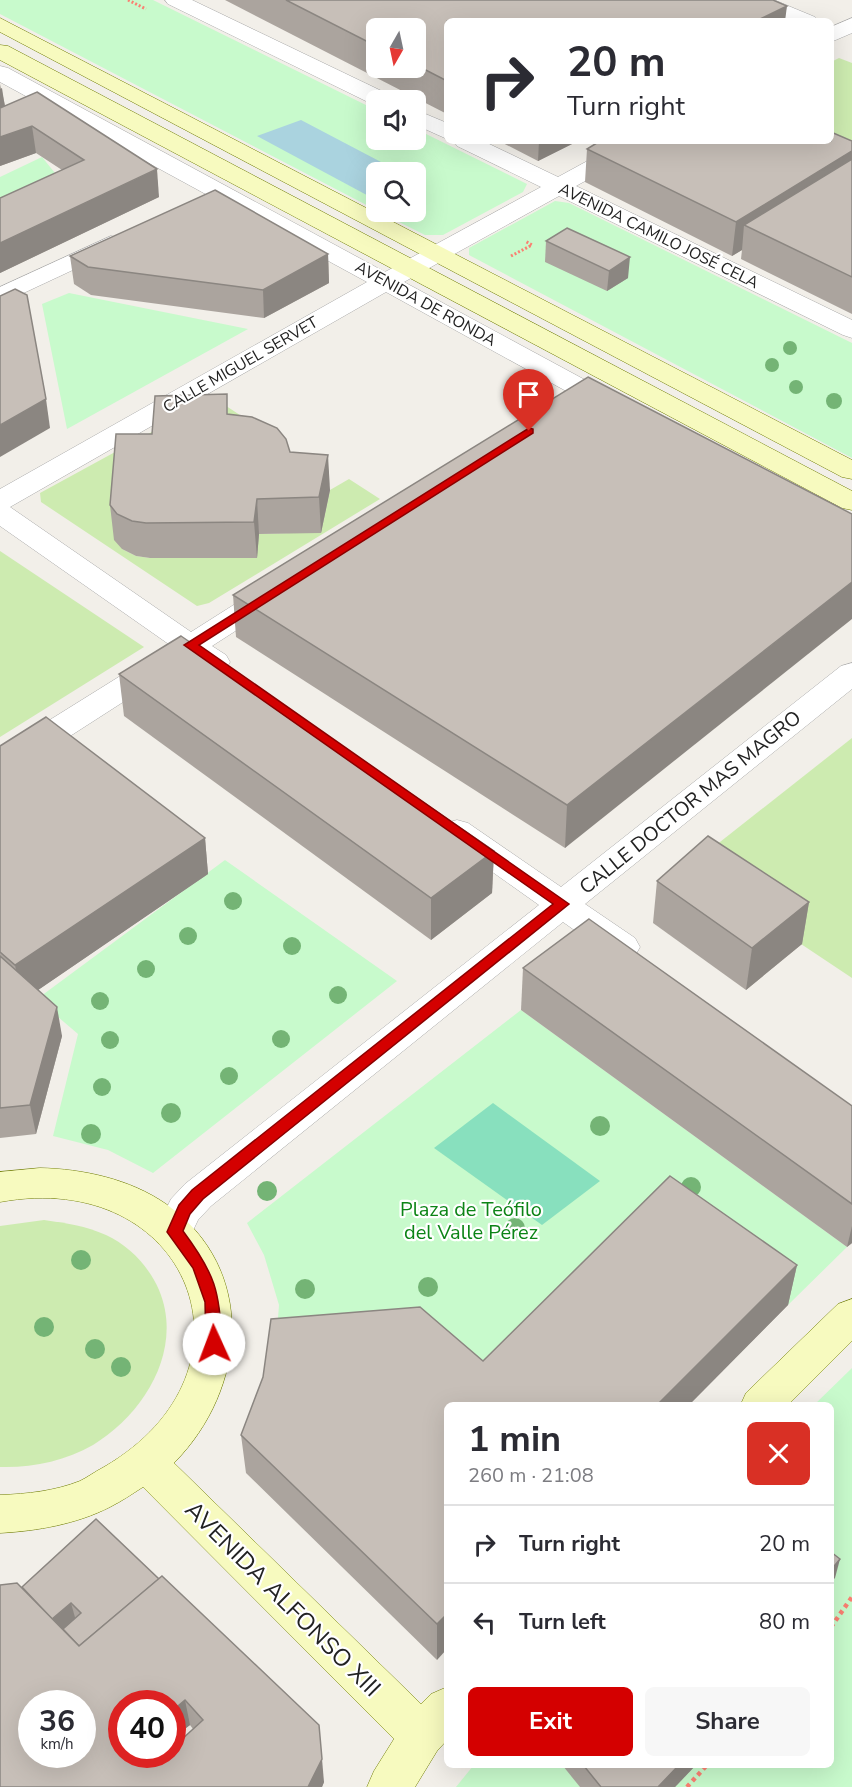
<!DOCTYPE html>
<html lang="en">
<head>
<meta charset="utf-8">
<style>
	:root { --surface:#fff; --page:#f7f7f7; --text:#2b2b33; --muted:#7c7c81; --line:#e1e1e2; --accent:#d40000 }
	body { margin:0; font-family:"Nunito Sans",sans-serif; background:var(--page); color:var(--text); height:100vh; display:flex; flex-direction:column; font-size:22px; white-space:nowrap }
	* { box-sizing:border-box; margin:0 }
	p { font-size:20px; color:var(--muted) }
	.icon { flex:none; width:33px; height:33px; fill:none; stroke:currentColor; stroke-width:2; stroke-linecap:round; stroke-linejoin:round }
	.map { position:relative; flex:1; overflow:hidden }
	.sheet { position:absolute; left:444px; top:1402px; width:390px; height:366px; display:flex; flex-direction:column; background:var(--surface); border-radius:9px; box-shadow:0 6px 24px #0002 }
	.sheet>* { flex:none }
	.top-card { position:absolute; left:444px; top:18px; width:390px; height:126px; border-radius:9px; box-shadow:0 6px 24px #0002; background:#fff; color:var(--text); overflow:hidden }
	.needle { width:39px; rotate:189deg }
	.fabs { position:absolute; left:366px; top:18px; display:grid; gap:12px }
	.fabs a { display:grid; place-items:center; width:60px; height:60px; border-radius:9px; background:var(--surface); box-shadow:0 6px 24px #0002; font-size:30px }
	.speed { position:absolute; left:18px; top:1690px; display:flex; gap:12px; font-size:30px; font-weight:700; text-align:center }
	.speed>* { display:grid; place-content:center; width:78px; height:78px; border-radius:50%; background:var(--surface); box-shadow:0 6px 24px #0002; line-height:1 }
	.speed small { font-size:15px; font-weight:400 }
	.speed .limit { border:9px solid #d22; background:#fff; color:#111 }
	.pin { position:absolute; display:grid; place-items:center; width:51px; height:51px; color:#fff; margin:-62px -26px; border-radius:50% 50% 50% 0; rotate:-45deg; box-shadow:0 0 6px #0007 }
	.pin .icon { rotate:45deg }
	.me { position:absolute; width:66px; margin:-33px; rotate:358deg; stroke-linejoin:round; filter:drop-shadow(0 0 4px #0008) }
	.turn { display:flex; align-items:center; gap:21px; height:126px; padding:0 24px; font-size:27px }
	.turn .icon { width:78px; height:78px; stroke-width:2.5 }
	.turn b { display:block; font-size:42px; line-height:51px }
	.round { display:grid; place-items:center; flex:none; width:63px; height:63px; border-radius:9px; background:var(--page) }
	.headline { display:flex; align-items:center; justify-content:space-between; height:102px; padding:0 24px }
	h1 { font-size:36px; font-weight:700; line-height:45px }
	.cta { display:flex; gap:12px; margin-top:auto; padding:12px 24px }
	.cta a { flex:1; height:69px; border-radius:9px; background:var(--accent); color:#fff; font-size:24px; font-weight:700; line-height:69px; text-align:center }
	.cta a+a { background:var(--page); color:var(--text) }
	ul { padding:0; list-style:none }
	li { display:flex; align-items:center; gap:18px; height:78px; padding:0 24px; border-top:2px solid var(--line) }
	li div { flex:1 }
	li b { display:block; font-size:22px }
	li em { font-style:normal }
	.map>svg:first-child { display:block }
</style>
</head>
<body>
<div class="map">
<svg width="852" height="1787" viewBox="0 0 852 1787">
	<rect width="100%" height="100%" fill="#f2efe9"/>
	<g fill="#cdebb0">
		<path d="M 839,58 L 852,63 L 852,168 L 831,141 L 831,62 Z"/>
		<path d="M 214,398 L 246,419 L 122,549 L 136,556 L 150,558 L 256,558 L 259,534 L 321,532 L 330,490 L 349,479 L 380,499 L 209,603 L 197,606 L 41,502 L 40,493 Z"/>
		<path d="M 0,551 L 144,647 L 0,737 Z"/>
		<path d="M 852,738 L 852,978 L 687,868 Z"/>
		<path d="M 44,1220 C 66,1223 86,1226 106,1235 C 130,1246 149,1267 159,1290 C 184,1350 144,1414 93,1445 C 65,1461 32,1468 0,1467 L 0,1226 Z"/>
	</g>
	<g fill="#c8facc">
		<path d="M 0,0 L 153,0 L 376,110 L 376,140 L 416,140 L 416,129 L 527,184 L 523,192 L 443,235 L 425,235 L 379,212 L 416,212 L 416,172 L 376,172 L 376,210 L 0,14 Z"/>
		<path d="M 42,157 L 67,188 L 0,221 L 0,177 Z"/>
		<path d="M 555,201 L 569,203 L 852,343 L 852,458 L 469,255 L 469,248 Z"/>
		<path d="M 69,293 L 248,329 L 67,429 L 42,304 Z"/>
		<path d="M 225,860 L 397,981 L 153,1173 L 108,1150 L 53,1136 L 78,1034 L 37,999 Z"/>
		<path d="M 521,1010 L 847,1247 L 788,1305 L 665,1217 L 481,1400 L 275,1358 L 279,1305 L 264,1255 L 247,1223 Z"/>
		<path d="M 852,1368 L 852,1787 L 456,1787 L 473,1766 L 831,1766 L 831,1406 L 814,1405 Z"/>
	</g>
	<path fill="#88e0be" d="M 493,1103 L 600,1181 L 542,1225 L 434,1148 Z"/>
	<path fill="#aad3df" d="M 301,120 L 400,172 L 376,172 L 376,200 L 257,136 Z"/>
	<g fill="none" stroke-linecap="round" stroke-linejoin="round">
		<g stroke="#a9a9a9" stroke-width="1">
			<g id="street">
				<path d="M 165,0 L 192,0 L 390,95 L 393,100 L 376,100 L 376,105 L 374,105 L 168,4 Z"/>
				<path d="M 746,0 L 774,0 L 815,17 L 819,21 L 790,21 L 749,4 Z"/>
				<path d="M 852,18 L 852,33 L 831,42 L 831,27 Z"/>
				<path d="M 0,66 L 8,68 L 385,272 L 541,187 L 457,146 L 454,141 L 483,141 L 558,177 L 624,141 L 652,141 L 649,146 L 576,186 L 852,320 L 852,338 L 843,335 L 559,196 L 404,282 L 624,401 L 628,407 L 624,413 L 615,415 L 606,413 L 386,292 L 10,507 L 191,632 L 262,587 L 272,585 L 282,587 L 286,594 L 282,601 L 212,646 L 226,655 L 230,662 L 226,669 C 210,673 203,668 190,659 L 11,774 L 0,777 L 0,751 L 170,645 L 0,526 L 0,489 L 367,282 L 0,82 Z"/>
				<path d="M 416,110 L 447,123 L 447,139 L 416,125 Z"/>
				<path d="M 111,236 L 120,238 L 123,243 L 120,248 L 0,304 L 0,287 Z"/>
				<path d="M 852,663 L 852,689 L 585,904 L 635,938 L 640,947 L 635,956 L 623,960 L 611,956 L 563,922 L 211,1206 L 198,1220 L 187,1243 L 174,1248 L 161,1243 L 155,1232 L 171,1199 L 185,1184 L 539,905 L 446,839 L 441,831 L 446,823 L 457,820 L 468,823 L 561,887 L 841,666 Z"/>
			</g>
		</g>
		<g stroke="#707d05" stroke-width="1">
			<g id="secondary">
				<path d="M 0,18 L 852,460 L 852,479 L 842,477 L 0,32 Z"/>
				<path d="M 0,45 L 8,46 L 852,491 L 852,510 L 842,508 L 0,60 Z"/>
				<path d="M 40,1168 C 83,1169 130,1179 166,1204 C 258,1269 247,1389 174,1463 L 421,1704 L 431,1694 L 447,1687 L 447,1740 L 437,1751 L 415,1787 L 367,1787 L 374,1771 L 394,1739 L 143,1487 C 132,1494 122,1501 110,1507 C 77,1524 37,1531 0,1533 L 0,1495 C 27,1494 55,1491 80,1481 C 88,1477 96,1471 104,1467 C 271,1370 189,1167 0,1202 L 0,1172 Z"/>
				<path d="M 852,1299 L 852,1341 L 787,1406 L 740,1406 L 746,1393 L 838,1304 Z"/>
			</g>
		</g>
		<g stroke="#fa8072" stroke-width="3" stroke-dasharray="2 2" stroke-linecap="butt">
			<path d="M 128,0 L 146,9"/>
			<path d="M 511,256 L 532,245 L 525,241"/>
		</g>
		<g stroke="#fa8072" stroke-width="4.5" stroke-dasharray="4 4" stroke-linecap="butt">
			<path d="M 831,1627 L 852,1597"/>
			<path d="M 687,1787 L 706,1766"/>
		</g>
		<use href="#street" fill="#fff" fill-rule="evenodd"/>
		<use href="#secondary" fill="#f7fabf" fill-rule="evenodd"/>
	</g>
	<g fill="#74b475">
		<circle cx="790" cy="348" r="7"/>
		<circle cx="772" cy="365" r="7"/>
		<circle cx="796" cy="387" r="7"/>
		<circle cx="834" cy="401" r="8"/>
		<circle cx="233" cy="901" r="9"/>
		<circle cx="188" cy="936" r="9"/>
		<circle cx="292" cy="946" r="9"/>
		<circle cx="146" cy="969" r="9"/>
		<circle cx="338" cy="995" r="9"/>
		<circle cx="100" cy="1001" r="9"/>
		<circle cx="281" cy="1039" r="9"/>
		<circle cx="110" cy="1040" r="9"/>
		<circle cx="229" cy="1076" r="9"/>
		<circle cx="102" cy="1087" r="9"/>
		<circle cx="171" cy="1113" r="10"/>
		<circle cx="600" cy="1126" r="10"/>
		<circle cx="91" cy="1134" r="10"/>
		<circle cx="691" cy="1187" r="10"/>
		<circle cx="267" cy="1191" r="10"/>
		<circle cx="515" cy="1228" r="10"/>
		<circle cx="81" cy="1260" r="10"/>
		<circle cx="428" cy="1287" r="10"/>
		<circle cx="305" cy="1289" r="10"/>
		<circle cx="44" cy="1327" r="10"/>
		<circle cx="95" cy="1349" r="10"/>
		<circle cx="121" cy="1367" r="10"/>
	</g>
	<g fill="#aba49e" fill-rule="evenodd">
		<path d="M 225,0 L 773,0 L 447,21 L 447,114 ZM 376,28 L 416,28 L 416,68 L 376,68 Z"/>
		<path d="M 0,84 L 5,105 L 159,197 L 0,273 L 0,198 L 62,170 L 36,153 L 0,166 Z"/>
		<path d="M 499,141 L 578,141 L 538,161 Z"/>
		<path d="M 852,141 L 852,314 L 741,259 L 742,250 L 732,256 L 585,182 L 587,149 Z"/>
		<path d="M 546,241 L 628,278 L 607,291 L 545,262 Z"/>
		<path d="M 328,254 L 329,283 L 264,318 L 91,295 L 74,284 L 70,256 Z"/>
		<path d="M 228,414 L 290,452 L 330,490 L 321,533 L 259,534 L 257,558 L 150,558 L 136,556 L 122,549 L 114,540 L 110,505 L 152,434 Z"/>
		<path d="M 852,514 L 565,848 L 236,637 L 233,595 Z"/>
		<path d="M 119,674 L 494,851 L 492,893 L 431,940 L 124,716 Z"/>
		<path d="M 0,746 L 205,838 L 208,874 L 38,990 L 62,1036 L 36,1134 L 0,1138 Z"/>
		<path d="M 657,881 L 809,902 L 802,944 L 746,990 L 653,923 Z"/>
		<path d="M 523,968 L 852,1106 L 852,1243 L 847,1247 L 521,1010 Z"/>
		<path d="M 797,1265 L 788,1305 L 688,1406 L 447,1406 L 437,1660 L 246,1473 L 241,1435 Z"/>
		<path d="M 96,1519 L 324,1782 L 322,1787 L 0,1787 L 22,1587 ZM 190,1725 L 193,1729 L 181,1740 L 176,1735 Z"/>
		<path d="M 563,1766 L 695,1766 L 675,1787 L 580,1787 Z"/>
	</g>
	<g fill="#8b8681">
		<path d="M 787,6 L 785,21 L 756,21 Z"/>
		<path d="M 2,88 L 5,108 L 0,110 L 0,89 Z"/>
		<path d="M 32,126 L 36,153 L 0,166 L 0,137 Z"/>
		<path d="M 539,141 L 578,141 L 538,161 Z"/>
		<path d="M 852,151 L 852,181 L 744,225 L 742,250 L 732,256 L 736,222 Z"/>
		<path d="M 157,169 L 159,197 L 0,273 L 0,243 Z"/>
		<path d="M 328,254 L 329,283 L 264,318 L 263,290 Z"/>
		<path d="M 630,257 L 628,278 L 607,291 L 609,271 Z"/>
		<path d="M 46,399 L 50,428 L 0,457 L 0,425 Z"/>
		<path d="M 328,455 L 330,490 L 321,533 L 319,497 Z"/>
		<path d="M 257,499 L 259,534 L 257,558 L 254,522 Z"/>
		<path d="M 852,582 L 852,619 L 565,848 L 567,805 Z"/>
		<path d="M 205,838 L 208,874 L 22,1001 L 15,965 Z"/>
		<path d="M 494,851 L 492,893 L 431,940 L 431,898 Z"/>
		<path d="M 809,902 L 802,944 L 746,990 L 752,948 Z"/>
		<path d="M 57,1007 L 62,1036 L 36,1134 L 30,1105 Z"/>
		<path d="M 852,1226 L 852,1243 L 847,1247 Z"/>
		<path d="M 797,1265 L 788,1305 L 688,1406 L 656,1406 Z"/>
		<path d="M 840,1559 L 835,1578 L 831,1582 L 831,1570 Z"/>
		<path d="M 71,1603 L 76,1621 L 61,1634 L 50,1621 Z"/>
		<path d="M 447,1614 L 447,1649 L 437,1660 L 437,1624 Z"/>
		<path d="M 185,1700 L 190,1725 L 172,1739 L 172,1711 Z"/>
		<path d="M 322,1759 L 324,1782 L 322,1787 L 308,1787 Z"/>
		<path d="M 678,1766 L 695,1766 L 675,1787 L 658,1787 Z"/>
	</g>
	<g fill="#c7bfb8" stroke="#8b8681" stroke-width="1.5" fill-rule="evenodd">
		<path d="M 286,0 L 773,0 L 787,6 L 756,21 L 447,21 L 447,81 L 416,65 L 416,28 L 376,28 L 376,46 Z"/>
		<path d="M 37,92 L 157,169 L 0,243 L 0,198 L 84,160 L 32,126 L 0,137 L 0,108 Z"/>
		<path d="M 831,132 L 852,141 L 852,151 L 736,222 L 587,149 L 600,141 L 831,141 Z"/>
		<path d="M 852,159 L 852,277 L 744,225 Z"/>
		<path d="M 215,190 L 328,254 L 263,290 L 88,267 L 70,256 Z"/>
		<path d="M 567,228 L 630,257 L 609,271 L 546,241 Z"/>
		<path d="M 15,289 L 27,295 L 46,399 L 0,425 L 0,296 Z"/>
		<path d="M 588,377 L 852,514 L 852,582 L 567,805 L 233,595 Z"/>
		<path d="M 227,394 L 227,414 L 252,417 L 277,428 L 286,439 L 290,452 L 328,455 L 319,497 L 257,499 L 254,522 L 146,523 L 132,521 L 117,514 L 110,505 L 116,434 L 152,434 L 155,396 Z"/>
		<path d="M 181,636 L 494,851 L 431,898 L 119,674 Z"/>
		<path d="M 46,717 L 205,838 L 15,965 L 0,952 L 0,746 Z"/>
		<path d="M 708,836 L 809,902 L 752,948 L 657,881 Z"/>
		<path d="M 589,919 L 852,1106 L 852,1204 L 523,968 Z"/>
		<path d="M 0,956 L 57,1007 L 30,1105 L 0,1108 Z"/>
		<path d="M 670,1176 L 797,1265 L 656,1406 L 447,1406 L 447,1614 L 437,1624 L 241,1435 L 263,1377 L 271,1319 L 420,1307 L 483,1361 Z"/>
		<path d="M 96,1519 L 159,1579 L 79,1646 L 63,1629 L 81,1613 L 71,1603 L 52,1619 L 22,1587 Z"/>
		<path d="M 831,1552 L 840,1559 L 831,1570 Z"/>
		<path d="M 162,1576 L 319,1725 L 322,1759 L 308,1787 L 0,1787 L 0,1585 L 17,1583 L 79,1646 ZM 185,1700 L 203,1720 L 181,1740 L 172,1732 L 172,1755 L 122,1755 L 122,1704 L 172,1704 L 172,1711 ZM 32,1704 L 82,1704 L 82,1755 L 32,1755 Z"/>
		<path d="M 584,1766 L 678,1766 L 658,1787 L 601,1787 Z"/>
	</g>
	<path fill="#d40000" stroke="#8a0000" stroke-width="1.5" d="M 529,428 L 533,429 L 533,433 L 199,645 L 569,904 L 203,1199 L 190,1214 L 183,1231 C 215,1274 220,1291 222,1344 L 220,1349 L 214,1351 L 209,1349 L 206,1344 L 205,1302 L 193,1268 L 167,1232 L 179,1205 L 192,1190 L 553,904 L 184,645 Z"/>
	<g text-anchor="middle" stroke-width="4.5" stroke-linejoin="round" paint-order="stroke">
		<g font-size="16" fill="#222" stroke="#fff">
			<text transform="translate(659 235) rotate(26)" y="6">AVENIDA CAMILO JOSÉ CELA</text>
			<text transform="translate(426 303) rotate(29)" y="6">AVENIDA DE RONDA</text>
			<text transform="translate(240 364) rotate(-30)" y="6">CALLE MIGUEL SERVET</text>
		</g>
		<g font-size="20" fill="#222" stroke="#fff">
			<text transform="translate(690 802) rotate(-39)" y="7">CALLE DOCTOR MAS MAGRO</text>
		</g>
		<g font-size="20" fill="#0c8416" stroke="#fff">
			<text x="471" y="1216">Plaza de Teófilo<tspan x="471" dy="23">del Valle Pérez</tspan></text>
		</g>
		<g font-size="24" fill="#222" stroke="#fff">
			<text transform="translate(283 1599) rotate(45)" y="8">AVENIDA ALFONSO XIII</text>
		</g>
	</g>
</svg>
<div class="fabs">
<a><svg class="needle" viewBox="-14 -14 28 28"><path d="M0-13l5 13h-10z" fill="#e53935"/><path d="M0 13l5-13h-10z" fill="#7c7c81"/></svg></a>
<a><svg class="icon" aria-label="sound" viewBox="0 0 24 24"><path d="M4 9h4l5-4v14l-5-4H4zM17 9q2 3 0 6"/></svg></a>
<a><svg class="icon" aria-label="search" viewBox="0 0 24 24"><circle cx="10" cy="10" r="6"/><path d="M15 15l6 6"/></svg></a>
</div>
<div class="speed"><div>36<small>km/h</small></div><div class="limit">40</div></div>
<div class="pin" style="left:529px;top:431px;background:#d93025"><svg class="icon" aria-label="arrive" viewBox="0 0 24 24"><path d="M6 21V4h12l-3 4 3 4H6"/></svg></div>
<svg class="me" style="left:214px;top:1344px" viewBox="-20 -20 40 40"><circle r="19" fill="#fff"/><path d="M0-13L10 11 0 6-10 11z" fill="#d40000"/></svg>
<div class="top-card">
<div class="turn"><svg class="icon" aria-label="right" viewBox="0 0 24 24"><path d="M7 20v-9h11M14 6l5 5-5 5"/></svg><div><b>20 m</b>Turn right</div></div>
</div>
<section class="sheet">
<div class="headline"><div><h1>1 min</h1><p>260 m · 21:08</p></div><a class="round" style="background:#d93025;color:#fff"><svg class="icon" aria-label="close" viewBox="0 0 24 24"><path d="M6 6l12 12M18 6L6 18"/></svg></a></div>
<ul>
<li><svg class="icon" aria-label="right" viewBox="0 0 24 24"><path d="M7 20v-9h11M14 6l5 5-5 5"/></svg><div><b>Turn right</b></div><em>20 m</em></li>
<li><svg class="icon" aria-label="left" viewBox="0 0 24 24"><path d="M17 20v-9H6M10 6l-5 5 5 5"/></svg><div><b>Turn left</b></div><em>80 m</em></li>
</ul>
<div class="cta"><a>Exit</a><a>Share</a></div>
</section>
</div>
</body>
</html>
